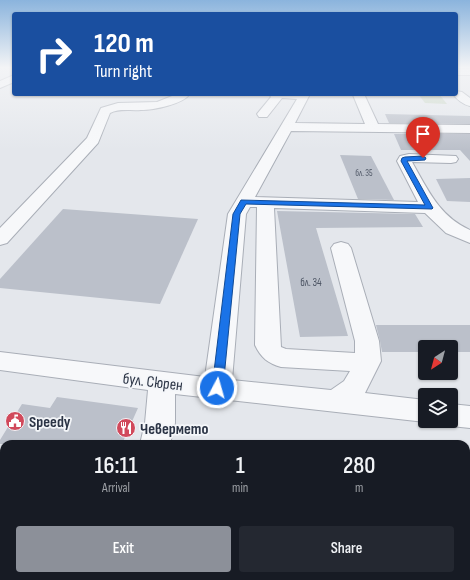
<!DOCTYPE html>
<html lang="en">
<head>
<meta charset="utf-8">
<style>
	:root { --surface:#171b24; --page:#242831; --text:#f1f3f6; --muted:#9ea1a6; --accent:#8c9099 }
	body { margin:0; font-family:"Sofia Sans Condensed",sans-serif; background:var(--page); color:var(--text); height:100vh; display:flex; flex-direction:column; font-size:15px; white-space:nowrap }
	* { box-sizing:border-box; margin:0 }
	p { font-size:13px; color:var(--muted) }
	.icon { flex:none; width:22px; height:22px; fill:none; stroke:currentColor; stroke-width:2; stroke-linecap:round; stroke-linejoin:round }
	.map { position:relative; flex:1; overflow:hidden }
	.panel { position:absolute; left:0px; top:440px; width:470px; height:140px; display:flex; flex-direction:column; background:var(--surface); border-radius:12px 12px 0 0; box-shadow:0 1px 3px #0004 }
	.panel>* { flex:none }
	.guide { position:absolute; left:12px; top:12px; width:446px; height:84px; border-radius:4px; box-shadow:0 1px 3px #0004; background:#1a4fa0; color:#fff; overflow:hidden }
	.needle { width:26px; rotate:216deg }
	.controls { position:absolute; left:418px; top:340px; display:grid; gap:8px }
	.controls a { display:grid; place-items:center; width:40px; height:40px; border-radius:4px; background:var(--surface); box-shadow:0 1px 3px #0004; font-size:20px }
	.pin { position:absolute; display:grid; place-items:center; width:34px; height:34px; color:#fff; margin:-41px -17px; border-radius:50% 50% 50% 0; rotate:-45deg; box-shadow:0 0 4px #0007 }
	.pin .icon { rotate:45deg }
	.me { position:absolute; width:44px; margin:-22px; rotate:6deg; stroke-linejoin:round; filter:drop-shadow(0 0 3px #0008) }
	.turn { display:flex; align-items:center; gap:14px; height:84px; padding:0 16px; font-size:18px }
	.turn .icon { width:52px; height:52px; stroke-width:2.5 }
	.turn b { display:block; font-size:28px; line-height:34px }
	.eta { display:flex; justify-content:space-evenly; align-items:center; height:68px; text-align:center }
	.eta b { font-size:24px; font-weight:600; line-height:28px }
	.primary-button { display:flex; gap:8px; margin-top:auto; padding:8px 16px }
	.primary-button a { flex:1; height:46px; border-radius:4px; background:var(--accent); color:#fff; font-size:16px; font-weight:600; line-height:46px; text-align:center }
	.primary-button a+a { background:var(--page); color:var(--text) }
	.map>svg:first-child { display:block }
</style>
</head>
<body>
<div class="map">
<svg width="470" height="580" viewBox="0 0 470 580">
	<rect width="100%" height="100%" fill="#e4e7ec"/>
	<path fill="#c9d6c5" d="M 418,94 L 439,94 L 447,104 L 425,103 Z"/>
	<g fill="#bbc0ca">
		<path d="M 385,114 L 470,116 L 470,124 L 389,123 Z"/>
		<path d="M 394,134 L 470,134 L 470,161 L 460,150 L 401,150 Z"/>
		<path d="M 340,155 L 371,156 L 394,200 L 358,199 Z"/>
		<path d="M 470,178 L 470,202 L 447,201 L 436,179 Z"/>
		<path d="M 63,209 L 198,219 L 160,304 L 0,288 L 0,279 Z"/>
		<path d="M 277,211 L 415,214 L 423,227 L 316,228 L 348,336 L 300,337 Z"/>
		<path d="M 376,325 L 470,325 L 470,352 L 451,352 L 451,347 L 425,347 L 425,352 L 382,352 L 380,341 Z"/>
		<path d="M 57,397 L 138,408 L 122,444 L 0,444 L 0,440 L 22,404 L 50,408 Z"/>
	</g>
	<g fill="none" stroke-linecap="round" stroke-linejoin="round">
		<g stroke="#a9aeb7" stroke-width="2">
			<g id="minor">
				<rect x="456" y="69" width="14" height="6"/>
				<path d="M 14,75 L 14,82 L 0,88 L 0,81 Z"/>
				<path d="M 456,91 L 462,92 L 470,98 L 470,106 C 464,105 456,99 453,94 L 456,94 Z"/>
				<path d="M 177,94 L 190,94 C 183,104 154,110 141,110 C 130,111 120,108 110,113 L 98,143 L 7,243 L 0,245 L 0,228 L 87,138 L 101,108 L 118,103 L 157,102 Z"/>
				<path d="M 269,94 L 310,94 L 295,123 L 365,124 L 353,95 L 364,94 L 378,124 L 470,125 L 470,133 L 291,131 L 255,197 L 418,202 L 397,161 L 400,156 L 409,154 L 456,156 L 458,159 L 456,162 L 451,163 L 412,162 C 428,190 439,216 470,230 L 470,243 L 446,233 L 425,213 L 274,208 L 281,347 L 286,349 L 355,353 L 355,341 L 331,248 L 334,244 L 341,242 L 348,244 L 351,248 L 379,341 L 381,361 L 365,393 L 425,400 L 425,421 L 428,421 L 425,422 L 175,394 L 175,423 L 170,444 L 140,444 L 145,423 L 148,390 L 0,370 L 0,352 L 205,377 L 228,214 L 297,99 L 282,98 L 267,117 L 259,117 L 257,114 L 271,97 ZM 250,207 L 257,207 L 255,345 C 261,358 268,363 281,367 L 350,371 L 344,381 L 331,390 L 232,380 L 246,214 Z"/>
				<path d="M 451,404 L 470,406 L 470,428 L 451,426 L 441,423 L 440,421 L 451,421 Z"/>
				<path d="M 53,576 L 96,576 L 94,580 L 52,580 Z"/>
			</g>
		</g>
		<use href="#minor" fill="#f7f8fa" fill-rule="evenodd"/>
	</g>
	<linearGradient id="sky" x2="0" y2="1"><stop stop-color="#8bb4dd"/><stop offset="0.45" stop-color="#f3f4f6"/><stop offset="1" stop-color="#f3f4f6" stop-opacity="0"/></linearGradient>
	<rect width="470" height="150" fill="url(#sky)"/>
	<path fill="#1a73e8" stroke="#114b97" d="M 423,156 L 426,158 L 425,160 L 407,161 L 433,208 L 432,209 L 246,204 L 240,214 L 223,388 L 221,391 L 217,393 L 213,391 L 212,388 L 233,214 L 241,200 L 425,205 L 401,161 L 402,158 L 405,157 Z"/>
	<defs>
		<g id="civic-disc" transform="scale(1)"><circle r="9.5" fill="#d1495b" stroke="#f4f6f9"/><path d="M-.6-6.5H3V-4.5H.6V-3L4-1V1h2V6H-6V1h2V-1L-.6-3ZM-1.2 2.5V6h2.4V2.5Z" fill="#fff"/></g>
		<g id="restaurant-disc" transform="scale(1)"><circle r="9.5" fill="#d1495b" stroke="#f4f6f9"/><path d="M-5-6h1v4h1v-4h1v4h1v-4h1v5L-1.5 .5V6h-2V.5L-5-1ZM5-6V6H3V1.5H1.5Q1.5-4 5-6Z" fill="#fff"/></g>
	</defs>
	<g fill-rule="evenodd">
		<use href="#civic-disc" x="15" y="421"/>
		<use href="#restaurant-disc" x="126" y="428"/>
	</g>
	<g text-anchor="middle" stroke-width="3.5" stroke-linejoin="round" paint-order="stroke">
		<g font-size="9" fill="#4f5766">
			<text x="364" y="176">бл. 35</text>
		</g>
		<g font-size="11" fill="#4f5766">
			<text x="311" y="286">бл. 34</text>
		</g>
		<g font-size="16" fill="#2b3445" stroke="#f4f6f9">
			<text transform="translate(153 381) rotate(7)" y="6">бул. Сюрен</text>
		</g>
		<g font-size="16" font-weight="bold" fill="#2b3445" stroke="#f4f6f9" text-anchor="start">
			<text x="29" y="427">Speedy</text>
			<text x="140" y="434">Чевермето</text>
		</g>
	</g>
</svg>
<div class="controls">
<a><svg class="needle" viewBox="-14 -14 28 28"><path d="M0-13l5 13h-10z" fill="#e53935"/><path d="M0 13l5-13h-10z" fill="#9ea1a6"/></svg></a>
<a><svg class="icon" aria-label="layers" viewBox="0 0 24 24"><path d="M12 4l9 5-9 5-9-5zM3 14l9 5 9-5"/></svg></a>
</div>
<div class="pin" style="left:423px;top:158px;background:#d93025"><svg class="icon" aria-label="arrive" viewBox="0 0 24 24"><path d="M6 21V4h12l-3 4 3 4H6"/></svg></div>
<svg class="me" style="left:217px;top:388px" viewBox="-20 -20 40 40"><circle r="17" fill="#1a73e8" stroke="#fff" stroke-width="3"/><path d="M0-11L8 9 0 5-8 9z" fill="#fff"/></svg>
<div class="guide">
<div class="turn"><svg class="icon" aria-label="right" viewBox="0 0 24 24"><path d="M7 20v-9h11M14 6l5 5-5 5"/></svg><div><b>120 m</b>Turn right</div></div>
</div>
<section class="panel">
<div class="eta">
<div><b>16:11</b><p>Arrival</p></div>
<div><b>1</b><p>min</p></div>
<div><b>280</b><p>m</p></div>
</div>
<div class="primary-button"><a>Exit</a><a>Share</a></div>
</section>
</div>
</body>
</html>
